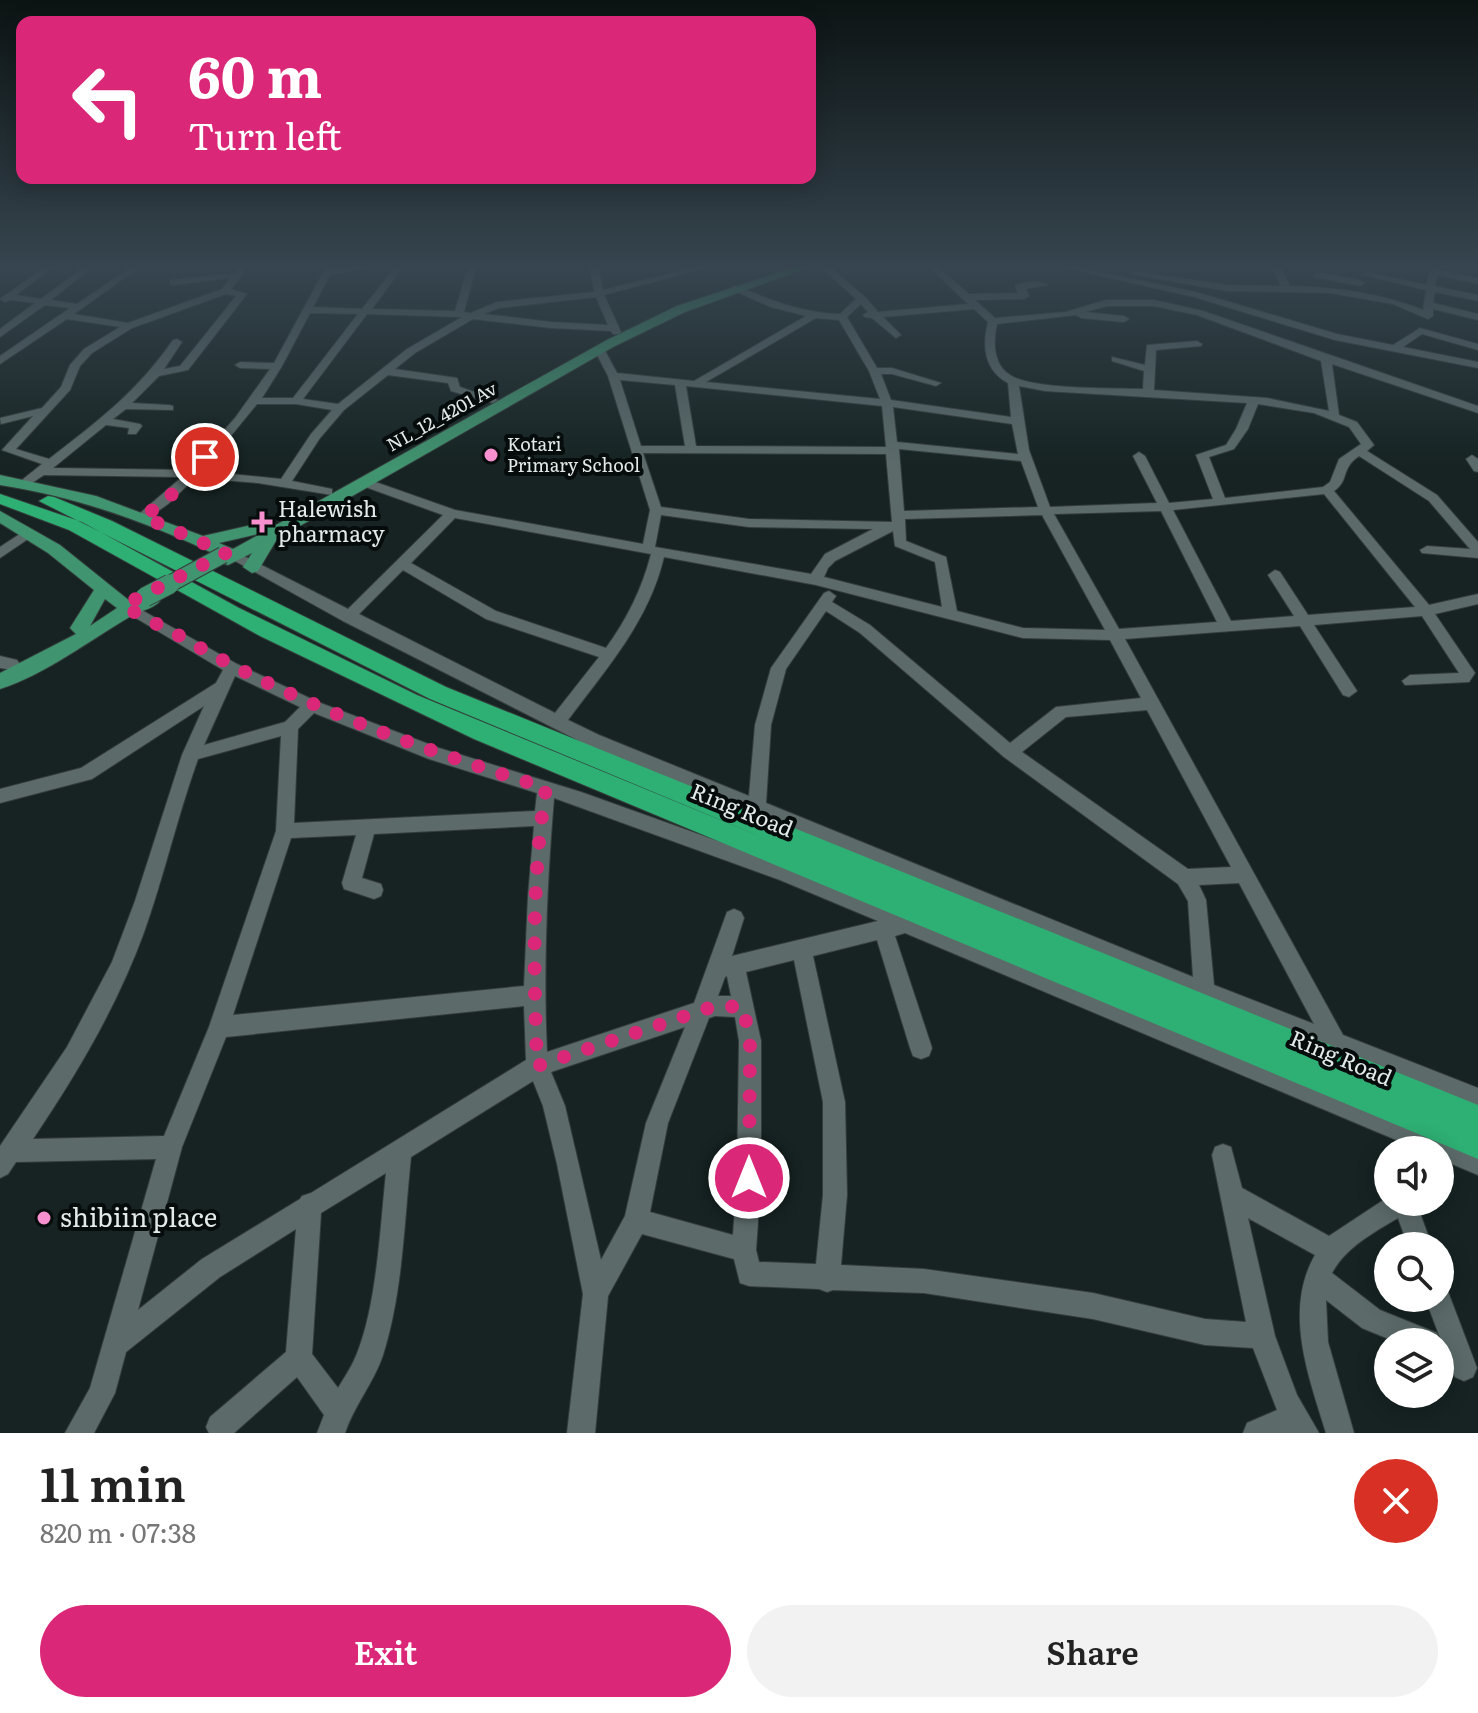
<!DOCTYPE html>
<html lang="en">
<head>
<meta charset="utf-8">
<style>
	:root { --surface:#fff; --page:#f2f2f2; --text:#222; --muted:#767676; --accent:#db2777 }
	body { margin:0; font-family:Literata,serif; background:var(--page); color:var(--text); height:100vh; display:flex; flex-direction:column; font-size:30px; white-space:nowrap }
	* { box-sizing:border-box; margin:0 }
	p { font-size:26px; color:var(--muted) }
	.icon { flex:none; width:44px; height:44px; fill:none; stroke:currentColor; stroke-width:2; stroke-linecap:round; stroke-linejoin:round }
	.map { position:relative; height:1433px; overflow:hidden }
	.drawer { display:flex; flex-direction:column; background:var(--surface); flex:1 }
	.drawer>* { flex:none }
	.hud { position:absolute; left:16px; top:16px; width:800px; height:168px; border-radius:16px; box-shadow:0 4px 20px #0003; background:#db2777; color:#fff; overflow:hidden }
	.buttons { position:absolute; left:1374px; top:1136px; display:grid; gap:16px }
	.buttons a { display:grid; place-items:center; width:80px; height:80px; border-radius:50%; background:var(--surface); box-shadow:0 4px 20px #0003; font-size:40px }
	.pin { position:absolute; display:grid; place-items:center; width:68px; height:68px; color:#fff; margin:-34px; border:4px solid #fff; border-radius:50%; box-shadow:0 2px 8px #0007 }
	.me { position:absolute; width:88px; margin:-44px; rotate:0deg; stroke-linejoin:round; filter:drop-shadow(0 0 6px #0008) }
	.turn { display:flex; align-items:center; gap:28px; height:168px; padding:0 40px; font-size:36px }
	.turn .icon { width:104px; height:104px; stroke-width:2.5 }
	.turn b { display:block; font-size:56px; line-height:68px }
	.round { display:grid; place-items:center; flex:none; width:84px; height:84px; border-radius:42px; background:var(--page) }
	.headline { display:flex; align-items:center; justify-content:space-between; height:136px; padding:0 40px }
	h1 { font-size:48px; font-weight:600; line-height:60px }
	.action { display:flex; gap:16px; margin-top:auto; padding:16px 40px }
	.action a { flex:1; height:92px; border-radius:48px; background:var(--accent); color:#fff; font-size:32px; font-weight:600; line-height:92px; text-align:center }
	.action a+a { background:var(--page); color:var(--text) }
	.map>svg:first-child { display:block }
</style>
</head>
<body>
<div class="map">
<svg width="1478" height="1433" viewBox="0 0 1478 1433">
	<rect width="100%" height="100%" fill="#162322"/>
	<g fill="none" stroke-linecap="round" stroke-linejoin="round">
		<g stroke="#343d3c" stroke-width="2">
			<g id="minor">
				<path d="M 45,267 L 54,267 L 16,295 L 41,299 L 84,267 L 93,267 L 51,300 L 77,304 L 131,267 L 140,267 L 74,314 L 128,323 L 222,289 L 230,278 L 173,285 L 170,284 L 170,280 L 235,273 L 240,267 L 248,267 L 231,289 L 247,294 L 188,370 L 159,376 L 132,403 L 169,405 L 173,406 L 173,410 L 126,409 L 113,419 L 140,424 L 142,426 L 136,434 L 128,434 L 129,428 L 106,425 L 53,468 L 189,470 L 235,418 L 270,369 L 240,368 L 235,365 L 240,362 L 274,363 L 326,267 L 334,267 L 333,269 L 376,267 L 330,275 L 313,307 L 362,309 L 395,267 L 403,267 L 372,309 L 455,311 L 468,267 L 476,267 L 464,312 L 471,313 L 497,302 L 594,292 L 590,267 L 598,267 L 603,290 L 696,267 L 709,267 L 604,295 L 621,332 L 619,334 L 613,334 L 611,331 L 551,328 L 473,319 L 415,353 L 395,369 L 457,378 L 460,387 L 498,400 L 493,403 L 451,391 L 448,383 L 388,375 L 344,410 L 320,438 L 292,481 L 332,489 L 332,495 L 258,483 L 195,478 L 168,504 L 144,521 L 139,520 L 139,514 L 182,477 L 44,475 L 26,487 L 20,483 L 22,480 L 42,464 L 2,450 L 33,416 L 1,424 L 0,418 L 42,408 L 61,387 L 70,365 L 84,349 L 120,327 L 67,319 L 0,364 L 0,356 L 70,308 L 45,305 L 0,337 L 0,329 L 35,303 L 10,300 L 5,302 L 0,299 ZM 226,294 L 236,296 L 180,366 L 164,369 L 182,342 L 177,339 L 173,340 C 137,392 98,421 49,459 L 16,449 L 70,390 L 80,366 L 92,353 L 132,328 ZM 596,297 L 608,325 L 551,322 L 484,314 L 499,308 ZM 310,313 L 358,314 L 293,398 L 262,398 L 282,366 ZM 367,314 L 462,317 L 407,349 L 338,404 L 303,399 ZM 257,404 L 296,404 L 332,410 L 311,434 L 281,479 L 202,471 Z"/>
				<path d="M 821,267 L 830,267 L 865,297 L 878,312 L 968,304 L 929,267 L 938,267 L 969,294 L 1018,293 L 1015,286 C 1022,281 1041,280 1048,285 L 1026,289 L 1029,296 L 1024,299 L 975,300 L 995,318 L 1066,312 L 1106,300 L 1154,300 L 1203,311 L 1478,406 L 1478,413 L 1332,364 L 1339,415 L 1357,422 L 1374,445 L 1367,451 L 1437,495 L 1478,542 L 1478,558 L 1422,553 L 1420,550 L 1427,546 L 1470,549 L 1429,501 L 1359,456 C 1340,469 1350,480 1334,491 L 1429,605 L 1478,594 L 1478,604 L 1435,614 L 1475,673 L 1469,682 L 1405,685 L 1402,681 L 1410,675 L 1459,673 L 1422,616 L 1314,625 L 1357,691 L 1349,697 L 1343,695 L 1300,626 L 1125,639 L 1343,1035 L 1478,1088 L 1478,1110 L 1177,990 L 587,745 L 343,621 L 226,556 L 228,553 L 238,553 L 348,609 L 443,515 L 360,485 L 360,479 L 364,478 L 455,510 L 643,544 L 650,510 L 608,376 L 594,349 L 603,347 L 617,373 L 694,381 L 806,316 L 771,307 L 732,290 L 732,286 L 738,286 C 771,301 803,313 840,314 L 856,299 ZM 861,304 L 868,312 L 863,315 L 865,317 L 872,318 L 896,338 L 901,335 L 883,317 L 974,309 L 988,322 C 982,346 984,370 1008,383 L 1011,417 L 891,400 L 881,374 L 892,374 L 936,386 L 941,383 L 892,368 L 877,368 L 847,317 ZM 1107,306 L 1154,306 L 1197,315 L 1321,361 L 1329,411 L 1267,398 L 1154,390 L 1156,350 L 1201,346 L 1202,344 L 1197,341 L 1147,345 L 1145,365 L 1112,357 L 1112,361 L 1144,371 L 1143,389 C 1113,388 1033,390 1010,375 C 993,364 993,342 997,324 L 1076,315 L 1081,318 L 1124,322 L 1129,319 L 1124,316 L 1085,312 ZM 816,318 L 839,320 L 869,371 L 880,399 L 706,382 ZM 620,380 L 675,385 L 685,446 L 641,446 ZM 686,386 L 882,406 L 886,447 L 696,446 ZM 1019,386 L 1045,391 L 1247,403 L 1236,429 L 1226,445 L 1196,455 L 1213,499 L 1169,503 L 1145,456 L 1139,452 L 1133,456 L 1157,503 L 1050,507 L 1029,450 ZM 1258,404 L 1314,413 L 1349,427 L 1361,444 L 1339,459 L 1330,482 L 1323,487 L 1225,498 L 1209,457 L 1234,449 L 1248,429 ZM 893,407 L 1012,424 L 1018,454 L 897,442 ZM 899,449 L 1021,461 L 1038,507 L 904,511 ZM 643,453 L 886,454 L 892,522 L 749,519 L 661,507 ZM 1324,494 L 1415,607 L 1308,615 L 1280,572 L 1275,570 L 1268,575 L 1294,616 L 1231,621 L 1173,510 ZM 1161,511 L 1217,622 L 1119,629 L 1054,514 ZM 661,515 L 749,527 L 873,529 L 825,554 L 811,574 L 655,547 ZM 1042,515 L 1105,630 L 1023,628 L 957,611 L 946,557 L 906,541 L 905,519 ZM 455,518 L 651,554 C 642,589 627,619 606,648 L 496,611 L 411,563 ZM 893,531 L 895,546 L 935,562 L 942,607 L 824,577 L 828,568 L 835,561 ZM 664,557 L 816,585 L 1023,638 L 1110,640 L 1141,698 L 1056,707 L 1010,743 L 870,625 L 832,602 L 836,596 L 829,591 L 824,593 L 771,668 L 755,725 L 749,796 L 599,735 L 568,720 C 606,669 649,621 664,557 ZM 403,570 L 486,619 L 599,657 L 555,713 L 359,614 ZM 826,611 L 860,633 L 1004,757 L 1178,884 L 1188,901 L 1193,977 L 766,803 L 771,725 L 786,669 ZM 1147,710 L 1231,867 L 1188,869 L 1022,752 L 1066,717 ZM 1239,883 L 1314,1024 L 1214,985 L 1206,900 L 1199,885 Z"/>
				<path d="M 1061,267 L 1075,267 L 1196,292 L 1337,334 L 1393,345 L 1420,328 L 1478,344 L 1478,350 L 1422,334 L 1403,347 L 1478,362 L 1478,368 L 1335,340 L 1194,297 Z"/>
				<path d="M 1272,267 L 1280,267 L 1290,286 C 1336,287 1381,293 1423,310 L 1426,290 L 1363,275 L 1367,272 L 1427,285 L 1429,272 L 1433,269 L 1478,278 L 1478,284 L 1437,275 L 1435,286 L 1478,295 L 1478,301 L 1435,292 L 1433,303 L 1478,314 L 1478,320 L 1433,309 L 1433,316 L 1428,319 L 1393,304 L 1330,293 L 1227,291 L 1130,274 L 1134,271 L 1227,285 L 1281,286 Z"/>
				<path d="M 1317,272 L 1360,280 L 1365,283 L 1360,286 L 1314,277 L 1313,275 Z"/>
				<path d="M 1472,455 L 1478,459 L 1478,472 L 1474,471 L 1466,459 Z"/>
				<path d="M 29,528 L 36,532 L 34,535 L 0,558 L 0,547 Z"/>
				<path d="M 124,600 L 237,664 L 318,702 L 439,748 L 581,792 L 793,868 L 1478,1151 L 1478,1175 L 1440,1159 L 1440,1150 L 1420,1150 L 905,933 L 895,936 L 932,1048 L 929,1056 L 921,1059 L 913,1056 L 910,1048 L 877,940 L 813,956 L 845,1102 L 847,1195 L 841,1265 L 924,1269 L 1093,1293 L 1205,1319 L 1246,1322 L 1212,1155 L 1215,1147 L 1223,1144 L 1231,1147 L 1242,1188 L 1329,1236 L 1388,1197 L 1388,1202 L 1416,1202 L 1432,1246 L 1408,1246 L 1398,1218 C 1373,1233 1346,1247 1332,1273 L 1380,1310 L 1437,1333 L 1441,1342 L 1440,1344 L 1440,1342 L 1396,1342 L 1362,1328 L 1326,1300 L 1328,1342 L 1354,1433 L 1326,1433 C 1309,1377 1283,1311 1315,1255 L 1248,1218 L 1275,1336 L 1297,1395 L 1319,1433 L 1243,1433 L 1247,1423 L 1277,1410 L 1253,1348 L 1205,1345 L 1093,1319 L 924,1293 L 833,1290 L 827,1292 L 819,1289 L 749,1286 L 740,1283 L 734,1259 L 642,1234 L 608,1296 L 595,1433 L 567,1433 L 583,1294 L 557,1164 L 543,1106 L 533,1081 L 411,1157 C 404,1222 403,1292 383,1355 C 374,1383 354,1405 345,1433 L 317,1433 L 324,1415 L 297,1377 L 234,1433 L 209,1433 L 206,1427 L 210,1417 L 286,1352 L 296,1229 L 220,1277 L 126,1352 L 115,1393 L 94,1433 L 65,1433 L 90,1388 L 156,1159 L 16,1162 L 8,1174 L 0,1178 L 0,1146 L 67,1047 L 112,962 L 135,901 L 182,755 L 204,706 L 92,779 L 0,803 L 0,789 L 81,768 L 216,683 L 223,670 L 119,608 L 117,605 L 119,602 ZM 235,676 L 300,707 L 285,722 L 204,745 ZM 314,713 L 429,759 L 537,793 L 535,811 L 294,823 L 298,729 ZM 281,736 L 276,831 L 209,1027 L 164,1136 L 33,1139 C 76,1075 116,1008 143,935 C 164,877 177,817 198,759 ZM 554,798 L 780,880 L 878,921 L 732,956 L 744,918 L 741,912 L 734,909 L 727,912 L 694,1003 L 547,1052 C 543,967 547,883 554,798 ZM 534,826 L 528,896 L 524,986 L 233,1015 L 291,838 L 356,835 L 342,883 L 344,889 L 374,899 L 381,896 L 383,890 L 381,884 L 362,878 L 374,834 ZM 794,960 L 823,1102 L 823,1195 L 816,1264 L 759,1262 L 756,1250 L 761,1178 L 761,1041 L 746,972 ZM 727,976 L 731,996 L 718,996 L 725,977 ZM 524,1006 L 526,1060 L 311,1193 L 302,1196 L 300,1199 L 202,1259 L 138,1310 L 182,1147 L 226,1037 ZM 715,1016 L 735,1017 L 739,1041 L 737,1178 L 733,1235 L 650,1212 L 668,1123 L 709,1018 ZM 685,1027 L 646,1123 L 625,1216 L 601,1260 L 565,1106 L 551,1072 ZM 386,1173 C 380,1229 377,1305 356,1356 C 351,1368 344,1378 338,1388 L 312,1354 L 321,1213 Z"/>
				<path d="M 0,656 L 17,660 L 20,664 L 12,670 L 0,668 Z"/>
				<path d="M 1440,1286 L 1447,1289 L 1477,1368 L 1473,1377 L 1464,1381 L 1455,1377 L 1425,1298 L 1440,1298 Z"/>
			</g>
		</g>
		<g stroke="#343d3c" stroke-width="2">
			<g id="major">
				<path d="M 795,267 L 810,267 L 685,312 L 615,346 L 277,539 L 258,571 L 252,573 L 243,567 L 252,553 L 228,565 L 222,563 L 221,557 C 150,523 78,497 0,485 L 0,475 L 96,496 L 203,536 L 269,521 L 276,525 L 607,340 L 677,306 ZM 262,533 L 233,549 L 219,543 Z"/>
				<path d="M 0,511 L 60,545 L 131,602 L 151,595 L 160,601 C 153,609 142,610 133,615 C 93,638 43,676 0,689 L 0,673 L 76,634 L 70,628 L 94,590 L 48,553 L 0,523 ZM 105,599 L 117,608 L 90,626 Z"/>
			</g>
		</g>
		<g stroke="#343d3c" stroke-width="2">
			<path id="highway" d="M 0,494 L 82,522 L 239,608 L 417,695 L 769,840 L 430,699 L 39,501 L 48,496 L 54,497 L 112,521 L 446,687 L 1478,1105 L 1478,1159 L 474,739 L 260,636 L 69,530 L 0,504 Z"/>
		</g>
		<use href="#minor" fill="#5c6b6a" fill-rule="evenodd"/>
		<use href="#major" fill="#40946f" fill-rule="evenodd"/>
		<use href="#highway" fill="#2eaf73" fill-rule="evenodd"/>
		<g stroke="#343d3c" stroke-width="18" stroke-linecap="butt">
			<path id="major-bridge-far1" d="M 166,586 L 223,555"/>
		</g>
		<g stroke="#343d3c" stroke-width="21" stroke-linecap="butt">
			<path id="major-bridge" d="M 145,597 L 170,584"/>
		</g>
		<use href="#major-bridge-far1" stroke="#40946f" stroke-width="16"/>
		<use href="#major-bridge" stroke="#40946f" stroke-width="19"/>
	</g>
	<linearGradient id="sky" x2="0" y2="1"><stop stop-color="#0c1313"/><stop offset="0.57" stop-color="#36454f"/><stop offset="1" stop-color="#36454f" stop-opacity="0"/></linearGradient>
	<rect width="1478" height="467" fill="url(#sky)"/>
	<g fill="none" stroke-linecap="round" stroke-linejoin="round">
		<path stroke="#db2777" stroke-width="14" stroke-dasharray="0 25.2" d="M 205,457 L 176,491 L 144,517 L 226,553 L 124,605 C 140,617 160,625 178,635 C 294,704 417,748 546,788 C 531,879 534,974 537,1066 L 715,1006 L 743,1007 L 750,1041 L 749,1178"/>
	</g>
	<g fill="#f790ce" stroke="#060b0b" stroke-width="3">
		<circle cx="491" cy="455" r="8"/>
		<path d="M258 510h8v8h8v8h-8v8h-8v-8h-8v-8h8z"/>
		<circle cx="44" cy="1218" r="8"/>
	</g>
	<g text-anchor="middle" stroke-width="8" stroke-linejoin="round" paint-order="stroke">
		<g font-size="18" fill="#e2eae9" stroke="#060b0b">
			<text transform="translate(442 417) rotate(-29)" y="6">NL_12_4201 Av</text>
		</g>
		<g font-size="18" fill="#e2eae9" stroke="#060b0b" text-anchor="start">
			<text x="507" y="451">Kotari<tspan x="507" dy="21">Primary School</tspan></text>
		</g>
		<g font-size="22" fill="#e2eae9" stroke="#060b0b" text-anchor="start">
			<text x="278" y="517">Halewish<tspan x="278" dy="25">pharmacy</tspan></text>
		</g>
		<g font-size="22" fill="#e2eae9" stroke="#060b0b">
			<text transform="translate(742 810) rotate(22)" y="8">Ring Road</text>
			<text transform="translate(1341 1058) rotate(23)" y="8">Ring Road</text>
		</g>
		<g font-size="26" fill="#e2eae9" stroke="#060b0b" text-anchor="start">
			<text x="60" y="1227">shibiin place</text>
		</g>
	</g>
</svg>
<div class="buttons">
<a><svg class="icon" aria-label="sound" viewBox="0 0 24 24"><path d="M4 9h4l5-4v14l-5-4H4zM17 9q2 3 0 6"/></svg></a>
<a><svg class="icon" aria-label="search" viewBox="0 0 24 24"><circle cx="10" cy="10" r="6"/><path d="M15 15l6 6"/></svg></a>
<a><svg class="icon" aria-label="layers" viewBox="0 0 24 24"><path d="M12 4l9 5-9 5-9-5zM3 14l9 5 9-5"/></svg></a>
</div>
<div class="pin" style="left:205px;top:457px;background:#d93025"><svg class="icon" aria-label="arrive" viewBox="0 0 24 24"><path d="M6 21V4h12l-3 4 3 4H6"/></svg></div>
<svg class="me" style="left:749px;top:1178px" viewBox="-20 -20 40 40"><circle r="17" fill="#db2777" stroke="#fff" stroke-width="3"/><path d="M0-11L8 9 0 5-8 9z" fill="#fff"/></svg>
<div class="hud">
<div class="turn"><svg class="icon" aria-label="left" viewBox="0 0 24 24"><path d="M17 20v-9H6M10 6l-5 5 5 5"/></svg><div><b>60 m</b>Turn left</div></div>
</div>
</div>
<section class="drawer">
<div class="headline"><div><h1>11 min</h1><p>820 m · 07:38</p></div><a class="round" style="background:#d93025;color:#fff"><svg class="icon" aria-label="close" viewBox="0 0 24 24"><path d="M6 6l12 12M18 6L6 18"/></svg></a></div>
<div class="action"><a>Exit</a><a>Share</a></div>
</section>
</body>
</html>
